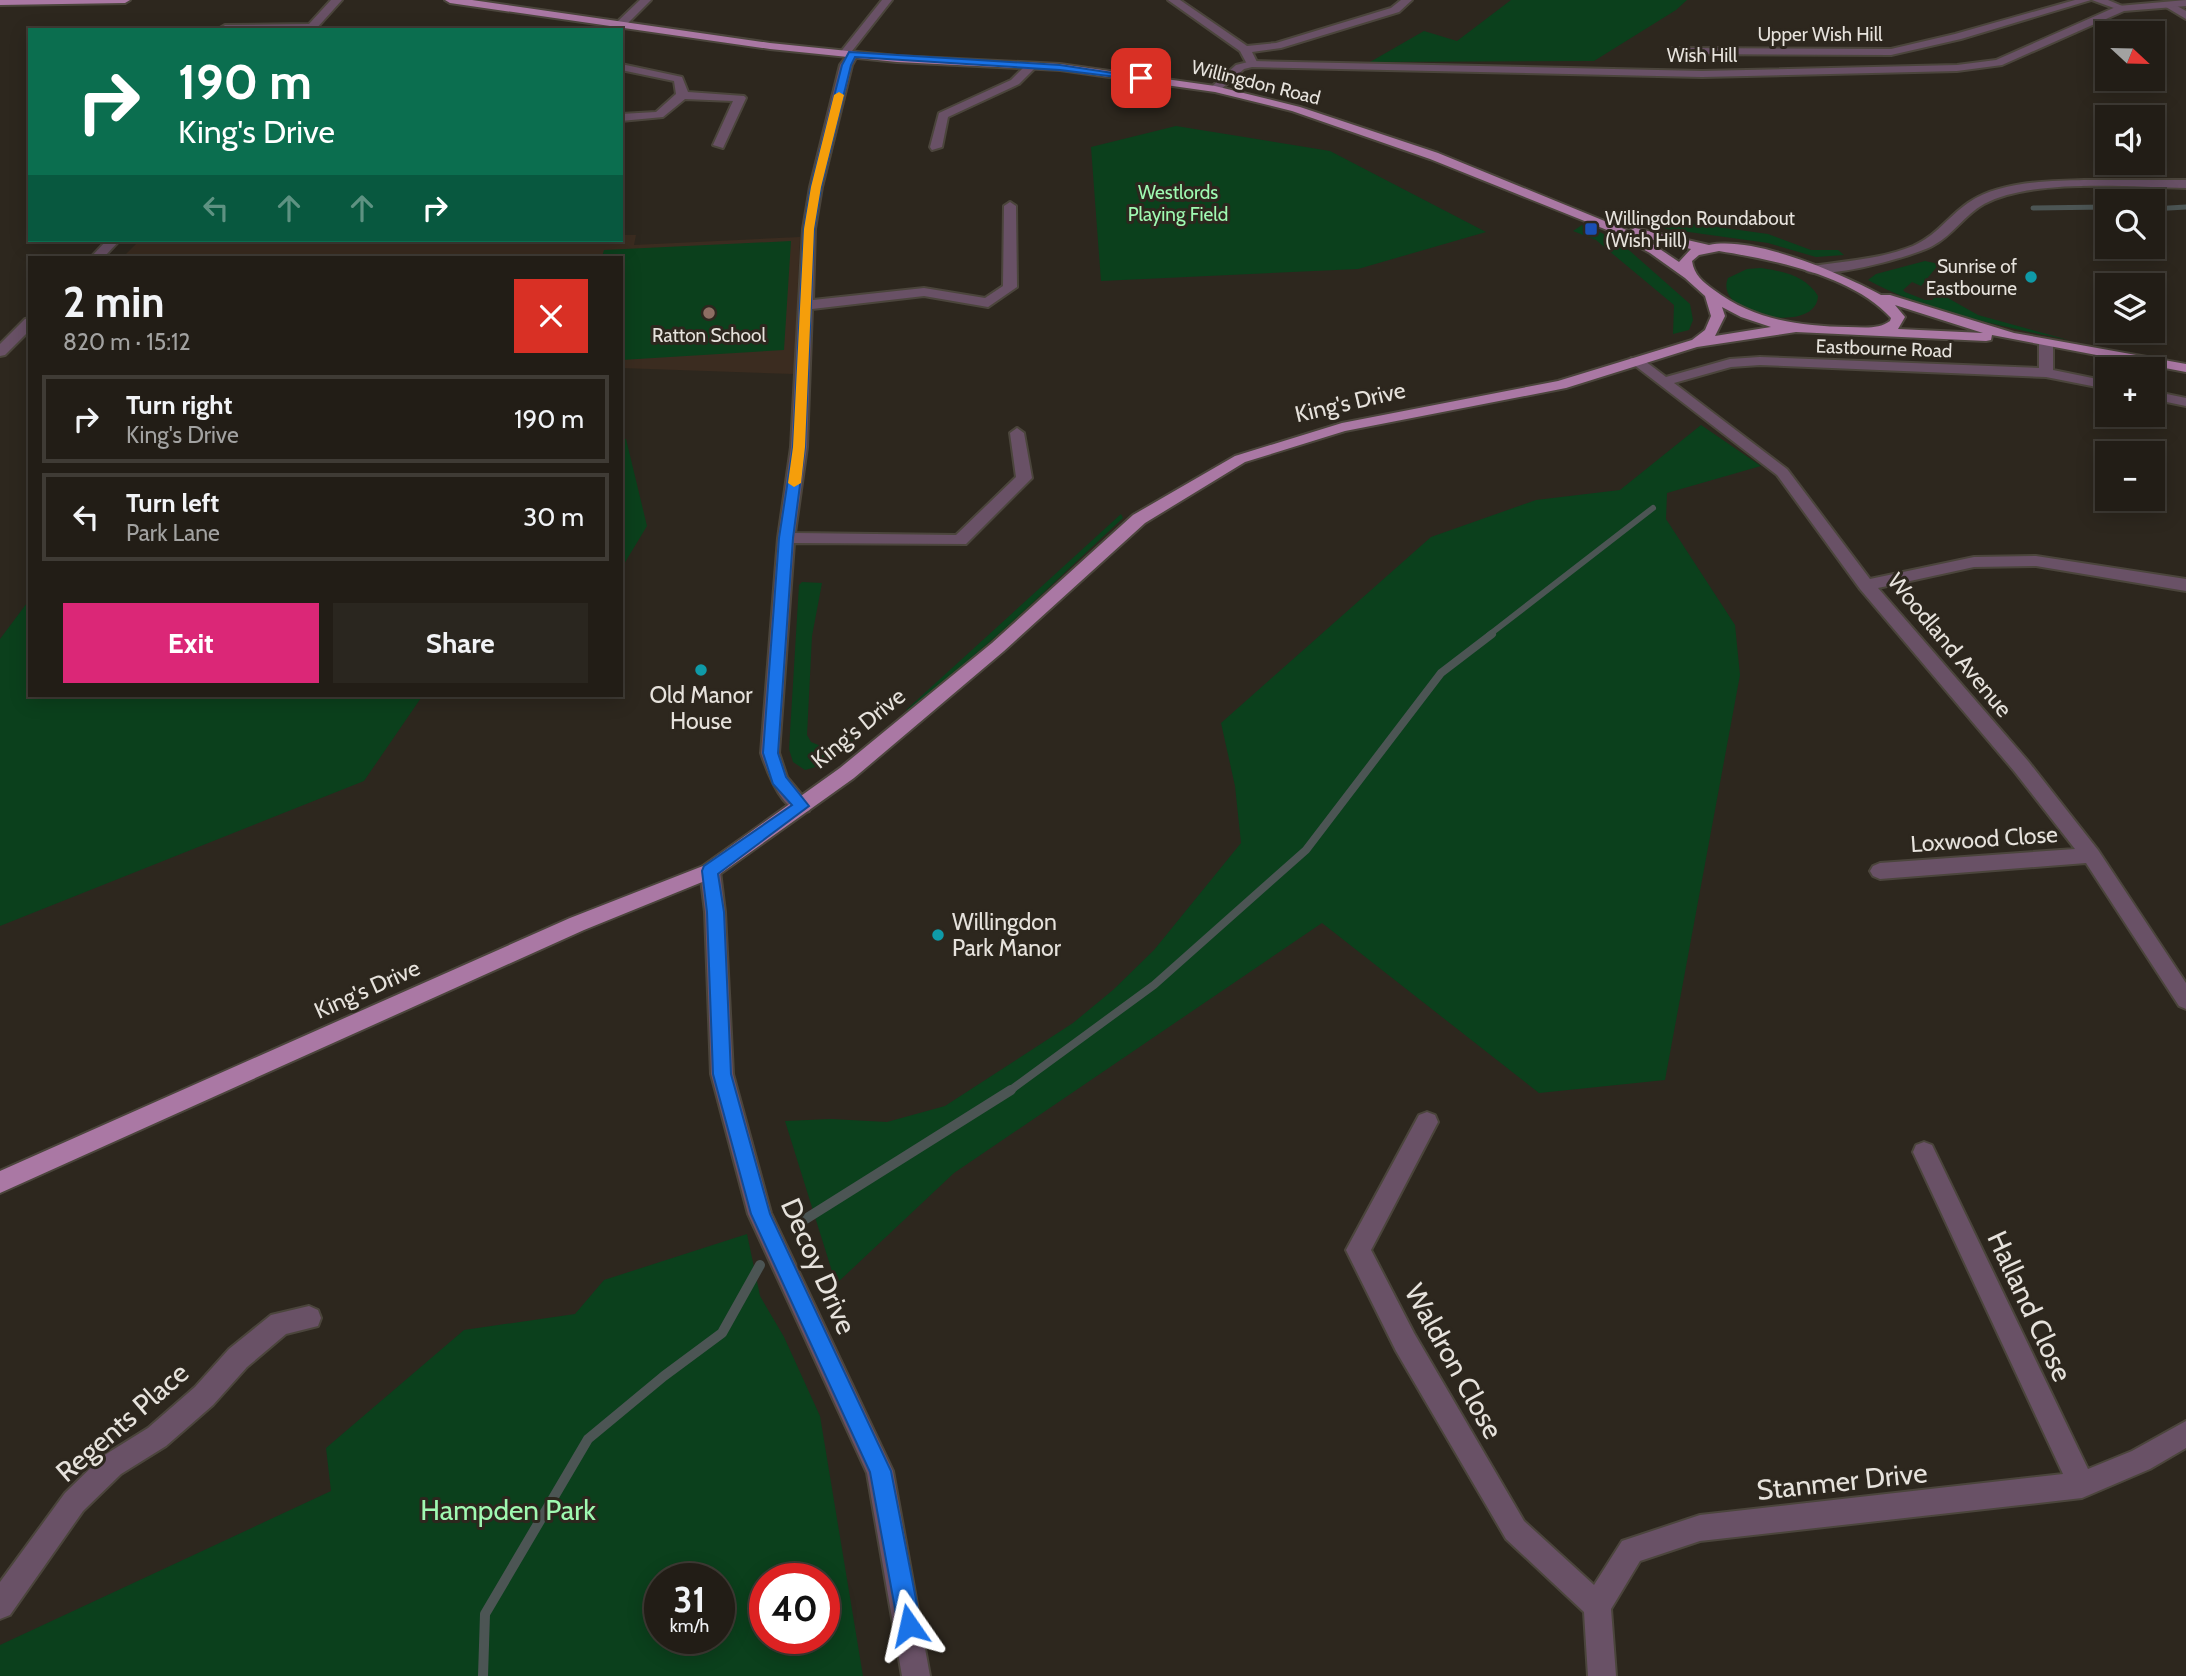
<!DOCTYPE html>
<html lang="en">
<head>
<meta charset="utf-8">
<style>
	:root { --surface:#221d16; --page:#2a261f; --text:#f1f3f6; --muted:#a2a2a1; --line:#3f3b35; --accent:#db2777 }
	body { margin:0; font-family:Cabin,sans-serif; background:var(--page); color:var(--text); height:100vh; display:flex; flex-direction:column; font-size:26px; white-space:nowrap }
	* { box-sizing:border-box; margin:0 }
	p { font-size:23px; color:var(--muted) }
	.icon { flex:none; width:38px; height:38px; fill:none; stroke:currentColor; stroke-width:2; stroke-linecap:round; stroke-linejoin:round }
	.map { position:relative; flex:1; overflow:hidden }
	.side { position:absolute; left:28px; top:256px; width:595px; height:441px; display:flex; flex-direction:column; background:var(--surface); border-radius:0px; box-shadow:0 4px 18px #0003,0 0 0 2px var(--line) }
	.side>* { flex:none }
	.banner { position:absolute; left:28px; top:28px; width:595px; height:214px; border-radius:0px; box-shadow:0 4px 18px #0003,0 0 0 2px var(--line); background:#0b6e4f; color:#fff; overflow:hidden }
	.needle { width:46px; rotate:112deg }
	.tools { position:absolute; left:2095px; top:21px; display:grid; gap:14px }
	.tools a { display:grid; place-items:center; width:70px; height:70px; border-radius:0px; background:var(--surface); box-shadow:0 4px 18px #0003,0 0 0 2px var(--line); font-size:35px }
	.speed { position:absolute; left:644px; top:1563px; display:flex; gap:14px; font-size:35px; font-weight:700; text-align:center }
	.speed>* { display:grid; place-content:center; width:91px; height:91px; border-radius:50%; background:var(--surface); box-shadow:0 4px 18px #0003,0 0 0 2px var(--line); line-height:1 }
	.speed small { font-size:18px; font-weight:400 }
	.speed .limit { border:10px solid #d22; background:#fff; color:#111 }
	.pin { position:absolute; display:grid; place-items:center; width:60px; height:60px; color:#fff; margin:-30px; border-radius:14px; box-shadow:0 4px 10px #0006 }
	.me { position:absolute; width:77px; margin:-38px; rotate:349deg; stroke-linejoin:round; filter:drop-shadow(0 0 5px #0008) }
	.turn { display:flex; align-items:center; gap:24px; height:147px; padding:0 35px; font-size:32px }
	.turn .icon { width:91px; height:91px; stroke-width:2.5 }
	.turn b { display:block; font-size:49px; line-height:60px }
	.lanes { display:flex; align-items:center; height:66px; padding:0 35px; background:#0003; justify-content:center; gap:35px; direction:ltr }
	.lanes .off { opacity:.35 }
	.round { display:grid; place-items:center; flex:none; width:74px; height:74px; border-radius:0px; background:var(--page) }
	.head { display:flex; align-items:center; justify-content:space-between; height:119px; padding:0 35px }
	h1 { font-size:42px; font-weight:700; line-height:52px }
	.button { display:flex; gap:14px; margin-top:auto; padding:14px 35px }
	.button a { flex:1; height:80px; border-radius:0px; background:var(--accent); color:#fff; font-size:28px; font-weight:700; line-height:80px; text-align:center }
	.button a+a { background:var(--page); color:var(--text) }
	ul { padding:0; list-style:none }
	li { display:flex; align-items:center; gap:21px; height:88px; margin:0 14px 10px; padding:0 21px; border:4px solid var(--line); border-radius:0px }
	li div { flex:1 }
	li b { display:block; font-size:26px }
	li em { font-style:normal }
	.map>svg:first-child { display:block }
</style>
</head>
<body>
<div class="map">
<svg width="2186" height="1676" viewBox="0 0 2186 1676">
	<rect width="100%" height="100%" fill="#2d271e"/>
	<path fill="#3b2c20" d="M 621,235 L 636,235 L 634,245 L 800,237 L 794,374 L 621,368 L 621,257 L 123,257 L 140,240 L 621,240 Z"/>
	<g fill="#0b401c" fill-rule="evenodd">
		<path d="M 1511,0 L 1687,0 L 1676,10 L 1594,61 L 1370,62 L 1424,31 L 1457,41 Z"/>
		<path d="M 1176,126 L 1330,151 L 1486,232 L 1358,269 L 1101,281 L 1091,147 Z"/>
		<path d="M 1616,210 L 1630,215 L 1768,234 L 1811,250 L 1838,250 L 1844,255 L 1816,257 L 1768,243 L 1667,229 L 1614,213 Z"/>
		<path d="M 1582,225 L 1602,233 L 1630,251 L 1690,304 L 1693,320 L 1689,330 L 1673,334 L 1674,305 L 1596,240 L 1573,231 Z"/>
		<path d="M 791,241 L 784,350 L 621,360 L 621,257 L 602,257 L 604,250 Z"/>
		<path d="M 1925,261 L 1939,264 L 1921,286 L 1912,282 L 1903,290 L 1905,292 L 1925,300 L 1932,300 L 1939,293 L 1978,315 L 2068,340 C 2005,327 1924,311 1868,280 L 1876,274 Z"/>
		<path d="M 1761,268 C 1783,271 1806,276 1818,296 C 1816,336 1712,315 1728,278 L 1747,269 Z"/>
		<path d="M 1701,425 L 1761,466 L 1667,493 L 1666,519 L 1735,625 L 1740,675 L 1665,1080 L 1539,1093 L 1322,923 L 954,1173 L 836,1284 L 785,1121 L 831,1119 L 887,1122 L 945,1106 L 1073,1023 L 1113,990 L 1154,950 L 1241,843 L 1235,786 L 1221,723 L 1431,537 L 1536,500 L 1620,490 Z"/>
		<path d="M 621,438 L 626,439 L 647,526 L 621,569 Z"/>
		<path d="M 1121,514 L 1123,518 L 1009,625 L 909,712 L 906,710 Z"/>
		<path d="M 802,582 L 822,583 L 812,636 L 807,735 L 811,742 L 823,747 L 855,739 L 822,765 L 805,770 L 793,762 L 789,749 L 799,585 Z"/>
		<path d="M 30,599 L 30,695 L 423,695 L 364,781 L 0,926 L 0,639 Z"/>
		<path d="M 747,1234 L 760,1296 L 784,1337 L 820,1416 L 863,1676 L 0,1676 L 0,1645 L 331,1491 L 326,1448 L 464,1330 L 575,1314 L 604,1280 ZM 660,1578 L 719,1578 L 719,1638 L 660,1638 ZM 765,1578 L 824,1578 L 824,1638 L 765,1638 Z"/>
	</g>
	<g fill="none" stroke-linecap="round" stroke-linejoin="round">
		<g stroke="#4c5554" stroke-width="5">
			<path d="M 2033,208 L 2107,207"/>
			<path d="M 2152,209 L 2186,207"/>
		</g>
		<path stroke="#4c5554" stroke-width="6" d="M 1489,635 L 1653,508"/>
		<path stroke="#4c5554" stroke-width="8" d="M 1008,1092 L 1154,985 L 1306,850 L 1441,673 L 1492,634"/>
		<g stroke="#4c5554" stroke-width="10">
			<path d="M 796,1225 L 1011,1090"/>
			<path d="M 483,1676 L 485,1614 L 588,1439 L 664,1376 L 722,1333 L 760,1265"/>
		</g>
		<g stroke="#4b453c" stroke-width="4">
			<g id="minor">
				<path d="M 331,0 L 342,0 L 315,30 L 220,28 L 225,25 L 309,24 Z"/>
				<path d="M 640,0 L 651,0 L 624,27 L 616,27 L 616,23 Z"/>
				<path d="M 882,0 L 892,0 L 852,51 L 858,54 L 852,65 L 822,187 L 815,229 L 813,300 L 924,288 L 985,298 L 1003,286 L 1004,206 L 1010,202 L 1016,206 L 1017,287 L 988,307 L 924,296 L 812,309 L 807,447 L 795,533 L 956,535 L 1016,477 L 1010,433 L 1017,428 L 1024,433 L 1032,478 L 966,544 L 794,543 L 779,753 L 787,777 L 811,806 L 809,811 C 784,819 767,771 761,753 L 778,538 L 791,447 L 803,229 L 810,187 L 840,65 L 846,57 L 839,54 Z"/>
				<path d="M 1168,0 L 1180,0 L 1247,46 L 1276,43 L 1391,8 L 1401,0 L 1412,0 L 1399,12 L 1281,48 L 1252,52 L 1258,64 L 1252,67 L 1248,66 L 1240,51 Z"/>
				<path d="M 2075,0 L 2091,0 L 1961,39 L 1891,55 L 1673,54 L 1668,51 L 1673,48 L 1891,49 L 1955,34 Z"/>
				<path d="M 2092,0 L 2108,0 L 2127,8 L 2122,11 Z"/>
				<path d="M 2170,2 L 2186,11 L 2186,19 L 2166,7 L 2165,5 Z"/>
				<path d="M 621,64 L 682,77 L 688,92 L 744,96 L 746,98 L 723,148 L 713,145 L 733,101 L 685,99 L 663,117 L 621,121 L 621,114 L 656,112 L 676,94 L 674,81 L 621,70 Z"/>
				<path d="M 1027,64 L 1037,66 L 1019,84 L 948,117 L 942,147 L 932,150 L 930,147 L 939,113 L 1011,80 Z"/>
				<path d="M 2084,180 L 2186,180 L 2186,188 C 2131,187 2032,178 1984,204 C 1964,215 1953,235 1934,245 C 1916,256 1819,282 1805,270 L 1812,266 C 1846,261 1881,259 1913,246 C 1936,236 1948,217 1968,203 C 1999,181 2048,181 2084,180 Z"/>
				<path d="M 107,240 L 120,240 L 104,257 L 91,257 Z"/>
				<path d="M 30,318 L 30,330 L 5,355 L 0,356 L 0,344 L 25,319 Z"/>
				<path d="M 2046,340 L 2053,344 L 2053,370 L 2107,381 L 2107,389 L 2046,377 L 1760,365 L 1731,367 L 1674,383 L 1787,469 L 1870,579 L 1974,557 L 2036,556 L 2186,579 L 2186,591 L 2036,566 L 1974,567 L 1878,588 L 2028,761 L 2098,850 L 2186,983 L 2186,1009 L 2179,1006 L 2086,863 L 1880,879 L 1873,876 L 1870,871 L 1873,866 L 1880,863 L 2075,849 L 2014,771 L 1860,589 L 1777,475 L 1629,361 L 1631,358 L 1641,358 L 1666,377 L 1730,359 L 1760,357 L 2039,368 L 2039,344 Z"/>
				<path d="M 2152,391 L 2186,398 L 2186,406 L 2152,399 Z"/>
				<path d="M 1427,1112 L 1435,1115 L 1438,1122 L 1371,1250 L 1414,1333 L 1524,1521 L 1594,1585 L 1622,1541 L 1700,1515 L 2063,1474 L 1913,1152 L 1916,1145 L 1924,1142 L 1932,1145 L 2088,1469 L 2132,1451 L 2186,1421 L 2186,1448 L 2150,1469 L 2082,1498 L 1700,1541 L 1640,1561 L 1611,1609 L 1616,1676 L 1588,1676 L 1584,1612 L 1506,1539 L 1396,1351 L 1346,1250 L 1419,1115 Z"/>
				<path d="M 309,1306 L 318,1310 L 321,1318 L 318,1326 L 286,1334 L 247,1367 L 213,1405 L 166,1446 L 121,1474 L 83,1511 L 10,1615 L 0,1619 L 0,1582 L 65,1493 L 103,1456 L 148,1428 L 195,1387 L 229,1349 L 271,1315 Z"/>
			</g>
		</g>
		<g stroke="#4b453c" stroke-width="4">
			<g id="tertiary">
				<path d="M 2186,0 L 2186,6 L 2124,11 L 2002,65 L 1957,71 L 1702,77 L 1252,67 L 1244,69 L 1219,91 L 1209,89 L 1236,65 L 1252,61 L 1702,71 L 1957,65 L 1996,60 L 2118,6 Z"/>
				<path d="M 710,863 L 717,866 L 720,871 L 725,912 L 733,1074 L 771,1213 L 893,1471 L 930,1676 L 902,1676 L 867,1473 L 748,1214 L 711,1074 L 705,912 L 700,871 L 703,866 Z"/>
			</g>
		</g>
		<g stroke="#4b453c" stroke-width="4">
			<g id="primary">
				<path d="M 0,0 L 130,0 L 125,3 L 0,5 Z"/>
				<path d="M 445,0 L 472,0 L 770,43 L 897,56 L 1060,64 L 1215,86 L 1300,107 L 1438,153 L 1629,231 L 1635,228 L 1709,245 C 1755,236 1840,273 1881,295 L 1890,295 L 2014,333 L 2186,364 L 2186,372 L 1992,335 L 1991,340 L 1986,341 L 1796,332 L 1697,347 L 1566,388 L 1345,431 L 1245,462 L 1145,523 L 1004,651 L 854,778 L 717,876 L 584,930 L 0,1193 L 0,1171 L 570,918 L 703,866 L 840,768 L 992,643 L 1133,515 L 1235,456 L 1342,423 L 1558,381 L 1692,340 L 1705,330 L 1711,316 L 1705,296 L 1685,278 L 1650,253 L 1612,232 L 1430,159 L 1292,111 L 1215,92 L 1060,70 L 897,62 L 770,49 L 450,3 ZM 1642,237 L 1691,249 L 1679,262 ZM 1719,251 C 1774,260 1852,275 1891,318 L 1890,321 C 1878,330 1862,327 1848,327 C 1799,326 1754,320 1714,290 C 1703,282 1694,275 1692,261 L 1699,255 ZM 1895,305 L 1983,333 L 1898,329 L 1905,317 ZM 1722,307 L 1741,317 L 1771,327 L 1715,336 L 1725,316 Z"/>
			</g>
		</g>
		<use href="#minor" fill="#695166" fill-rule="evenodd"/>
		<use href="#tertiary" fill="#695166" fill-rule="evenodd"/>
		<use href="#primary" fill="#aa78a4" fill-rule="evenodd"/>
	</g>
	<path fill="#1a73e8" stroke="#114b97" stroke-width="2" d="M 849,52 L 1060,65 L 1146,78 L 1141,80 L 1060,70 L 855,57 L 851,65 L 821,187 L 814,229 L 805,447 L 793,538 L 778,753 L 786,777 L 809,806 L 718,874 L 724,912 L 731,1074 L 770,1214 L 891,1471 L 921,1625 L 917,1633 L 909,1637 L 901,1633 L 898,1625 L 870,1472 L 751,1214 L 713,1074 L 707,912 L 702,871 L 704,866 L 792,805 L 773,784 L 763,753 L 779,538 L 793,447 L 804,229 L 811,187 L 842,65 Z"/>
	<path fill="#f59e0b" d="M 839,92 L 844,95 L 821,187 L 814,229 L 805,447 L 801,483 L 794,487 L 788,483 L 793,447 L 804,229 L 811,187 L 834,95 Z"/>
	<rect fill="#1a4fb4" stroke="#2d271e" stroke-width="2.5" x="1584" y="222" width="14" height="14" rx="3.5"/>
	<g fill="#0f9aa8" stroke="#2d271e" stroke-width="2.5">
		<circle cx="2031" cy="277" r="7"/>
		<circle cx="701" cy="670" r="7"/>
		<circle cx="938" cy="935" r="7"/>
	</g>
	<circle fill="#8d6e63" stroke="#2d271e" stroke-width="2.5" cx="709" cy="313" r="7"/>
	<g text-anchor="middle" stroke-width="6" stroke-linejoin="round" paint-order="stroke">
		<g font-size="19" fill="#e6e2dc" stroke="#2d271e">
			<text x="1820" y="41">Upper Wish Hill</text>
			<text x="1702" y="62">Wish Hill</text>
			<text transform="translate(1256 82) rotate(14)" y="7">Willingdon Road</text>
			<text transform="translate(1884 348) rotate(2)" y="7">Eastbourne Road</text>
		</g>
		<g font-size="19" fill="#9ff9b1" stroke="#2d271e">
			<text x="1178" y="199">Westlords<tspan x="1178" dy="22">Playing Field</tspan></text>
		</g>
		<g font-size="19" fill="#e6e2dc" stroke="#2d271e" text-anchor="start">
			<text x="1605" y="225">Willingdon Roundabout<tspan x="1605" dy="22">(Wish Hill)</tspan></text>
			<text x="2017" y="273" text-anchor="end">Sunrise of<tspan x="2017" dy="22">Eastbourne</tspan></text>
			<text x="709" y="342" text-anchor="middle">Ratton School</text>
		</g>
		<g font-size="23" fill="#e6e2dc" stroke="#2d271e">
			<text transform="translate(1350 402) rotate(-13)" y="8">King's Drive</text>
			<text transform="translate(1950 645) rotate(50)" y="8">Woodland Avenue</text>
			<text transform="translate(858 728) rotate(-39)" y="8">King's Drive</text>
			<text transform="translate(1984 839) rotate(-4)" y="8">Loxwood Close</text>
			<text transform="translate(367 989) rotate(-24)" y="8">King's Drive</text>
		</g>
		<g font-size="23" fill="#e6e2dc" stroke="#2d271e">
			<text x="701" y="703">Old Manor<tspan x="701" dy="26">House</tspan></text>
			<text x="952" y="930" text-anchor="start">Willingdon<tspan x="952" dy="26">Park Manor</tspan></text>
		</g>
		<g font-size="28" fill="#e6e2dc" stroke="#2d271e">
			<text transform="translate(819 1266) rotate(66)" y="10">Decoy Drive</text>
			<text transform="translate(2030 1306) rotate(65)" y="10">Halland Close</text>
			<text transform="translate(1454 1361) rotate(61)" y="10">Waldron Close</text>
			<text transform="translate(122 1422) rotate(-41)" y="10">Regents Place</text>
			<text transform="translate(1842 1481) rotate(-6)" y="10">Stanmer Drive</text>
		</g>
		<g font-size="28" fill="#9ff9b1" stroke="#2d271e">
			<text x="508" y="1520">Hampden Park</text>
		</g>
	</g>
</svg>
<div class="tools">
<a><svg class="needle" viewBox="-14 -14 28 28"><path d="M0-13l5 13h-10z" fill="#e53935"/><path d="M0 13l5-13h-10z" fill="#a2a2a1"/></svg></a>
<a><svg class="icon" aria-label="sound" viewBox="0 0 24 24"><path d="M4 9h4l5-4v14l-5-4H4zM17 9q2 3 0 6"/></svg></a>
<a><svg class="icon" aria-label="search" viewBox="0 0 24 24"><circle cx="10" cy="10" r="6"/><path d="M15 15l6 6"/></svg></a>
<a><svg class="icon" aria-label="layers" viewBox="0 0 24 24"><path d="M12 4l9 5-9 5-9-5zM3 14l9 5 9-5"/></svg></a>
<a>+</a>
<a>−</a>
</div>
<div class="speed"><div>31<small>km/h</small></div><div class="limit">40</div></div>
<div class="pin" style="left:1141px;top:78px;background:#d93025"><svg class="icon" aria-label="arrive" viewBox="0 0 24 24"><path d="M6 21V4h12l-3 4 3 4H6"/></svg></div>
<svg class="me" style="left:909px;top:1625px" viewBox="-20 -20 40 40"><path d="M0-17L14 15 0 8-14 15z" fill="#1a73e8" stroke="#fff" stroke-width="4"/></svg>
<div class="banner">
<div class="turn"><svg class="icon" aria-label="right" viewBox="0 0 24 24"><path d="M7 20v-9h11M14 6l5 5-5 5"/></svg><div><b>190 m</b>King's Drive</div></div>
<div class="lanes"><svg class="icon off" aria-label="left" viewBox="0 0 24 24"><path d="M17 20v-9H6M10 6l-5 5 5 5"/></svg><svg class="icon off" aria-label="ahead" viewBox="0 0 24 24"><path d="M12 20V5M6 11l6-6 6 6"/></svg><svg class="icon off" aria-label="ahead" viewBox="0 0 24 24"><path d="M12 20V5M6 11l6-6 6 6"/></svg><svg class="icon" aria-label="right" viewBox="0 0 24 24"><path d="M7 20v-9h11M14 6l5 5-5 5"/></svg></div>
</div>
<section class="side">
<div class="head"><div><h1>2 min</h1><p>820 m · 15:12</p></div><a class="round" style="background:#d93025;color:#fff"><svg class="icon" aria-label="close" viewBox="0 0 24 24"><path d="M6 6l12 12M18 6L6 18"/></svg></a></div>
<ul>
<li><svg class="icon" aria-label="right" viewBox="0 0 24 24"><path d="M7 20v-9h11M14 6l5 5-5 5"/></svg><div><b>Turn right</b><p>King's Drive</p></div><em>190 m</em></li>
<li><svg class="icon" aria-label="left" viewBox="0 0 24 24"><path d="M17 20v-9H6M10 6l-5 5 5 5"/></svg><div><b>Turn left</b><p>Park Lane</p></div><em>30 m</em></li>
</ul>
<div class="button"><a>Exit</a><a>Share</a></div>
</section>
</div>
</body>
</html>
